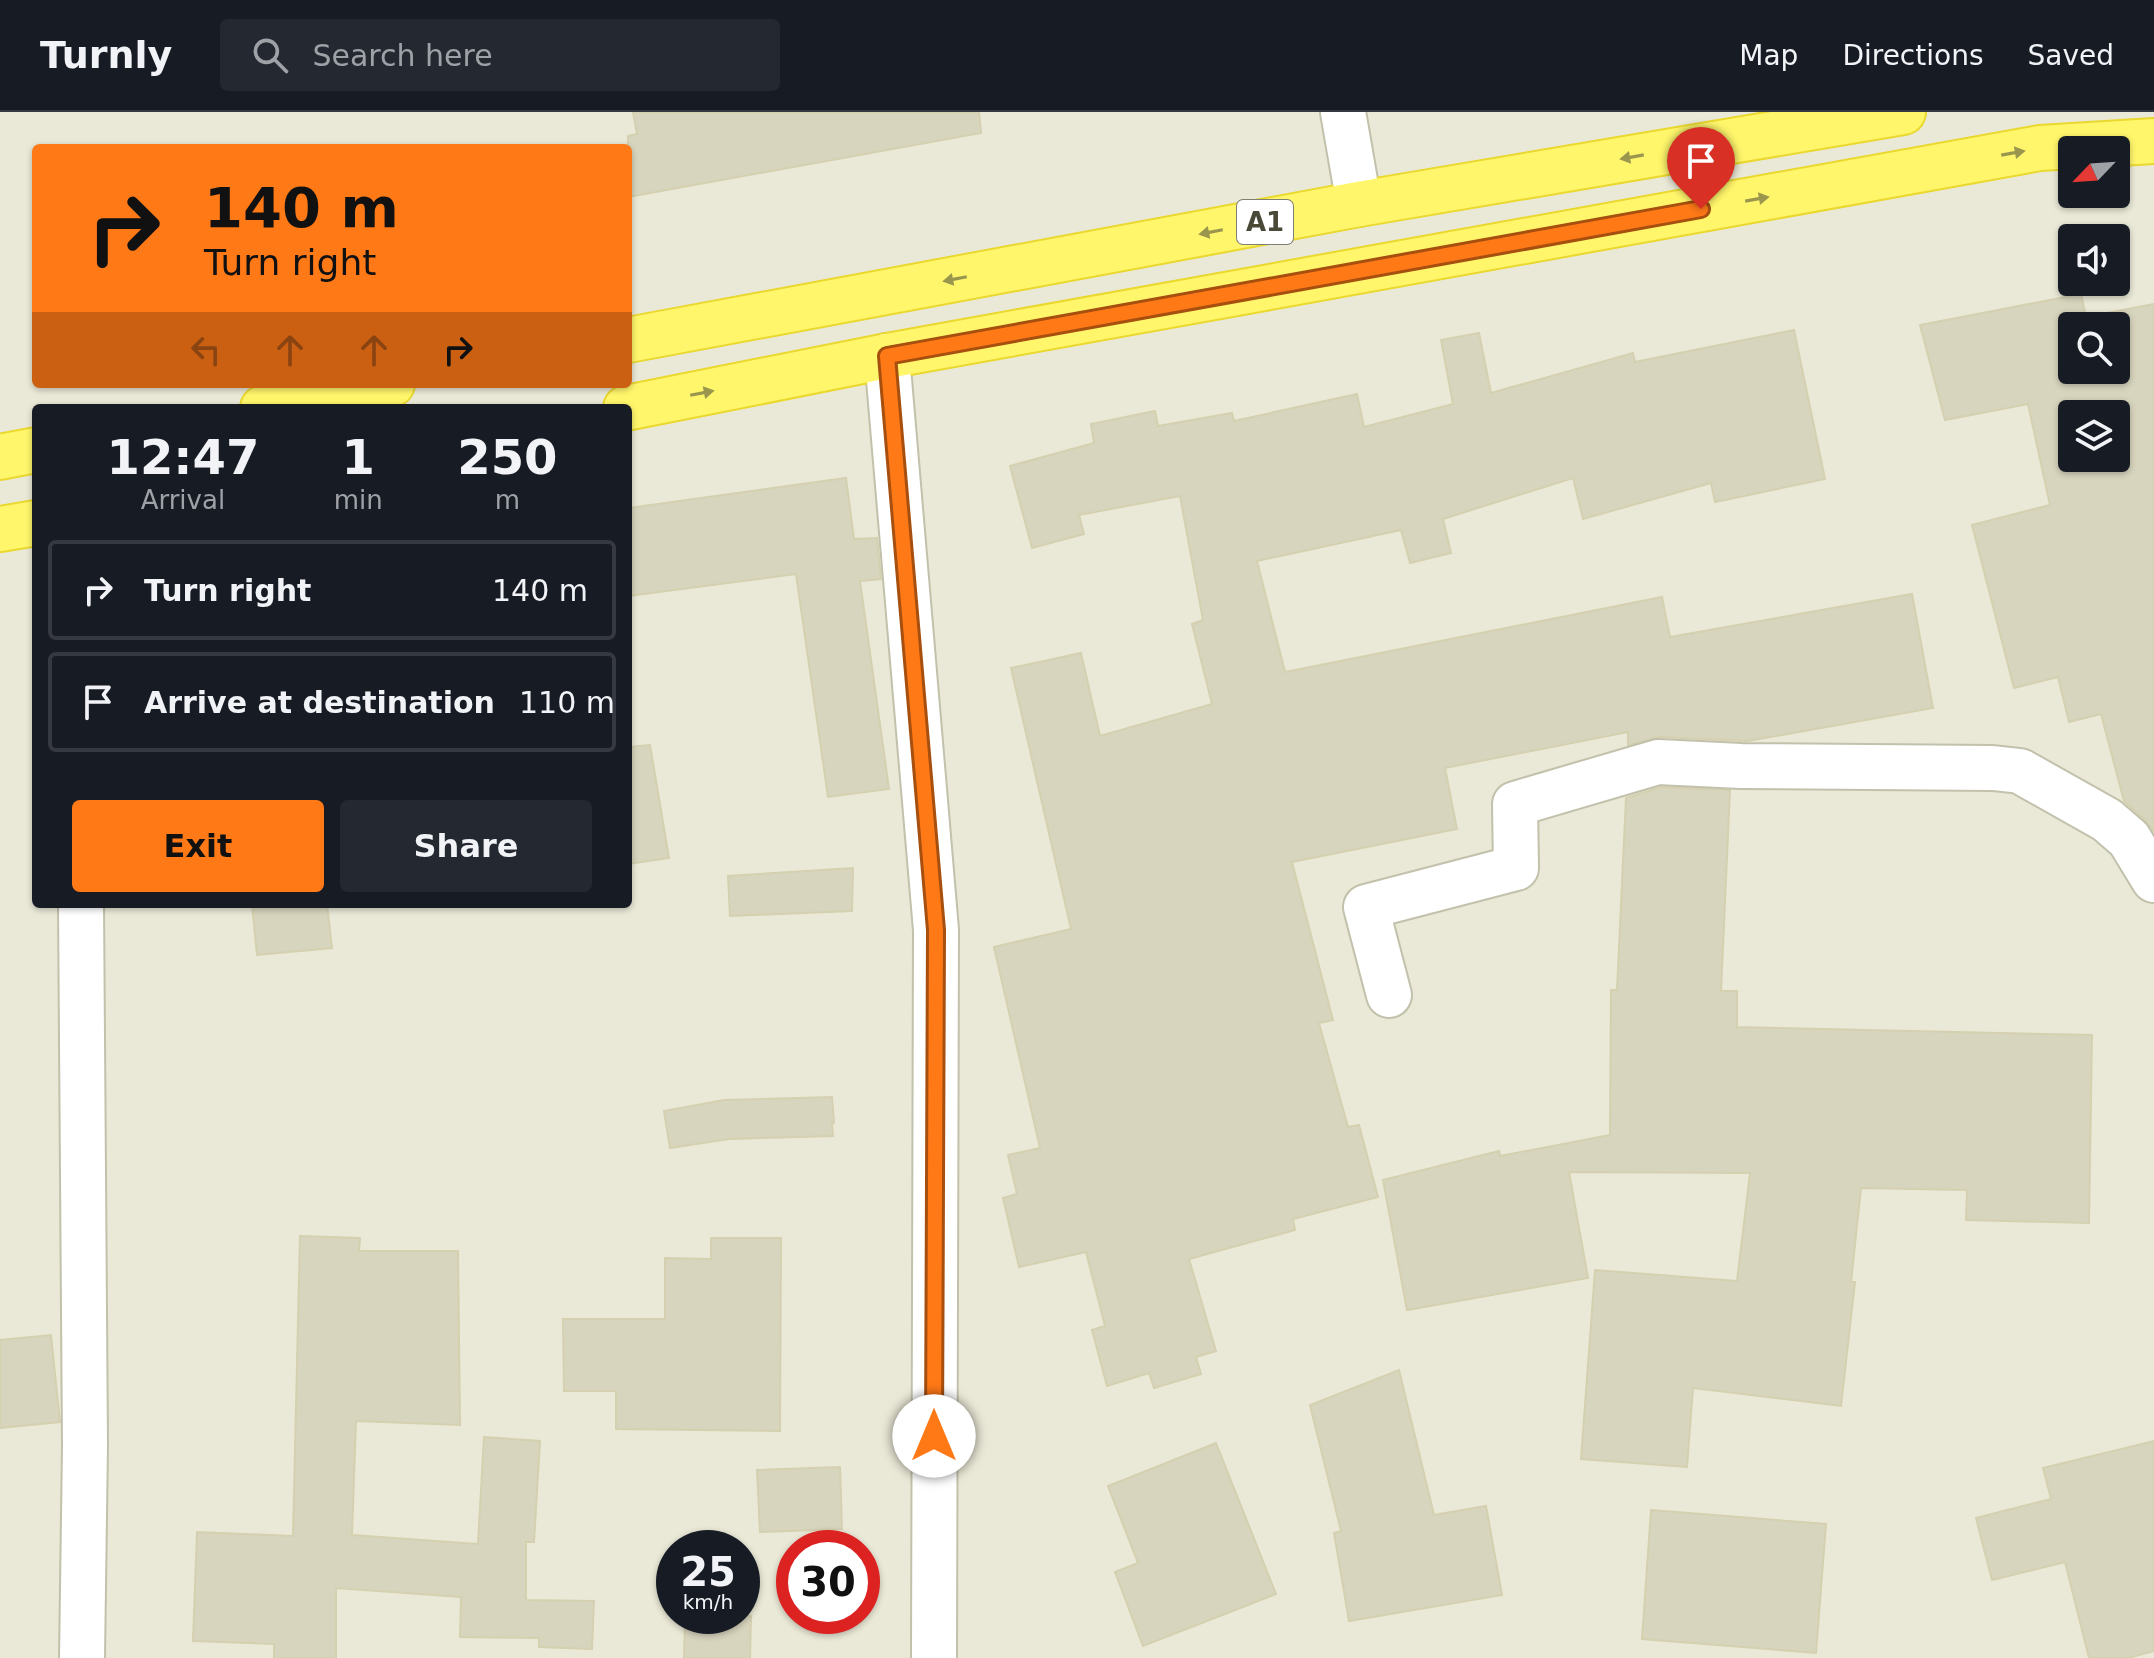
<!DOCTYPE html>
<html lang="en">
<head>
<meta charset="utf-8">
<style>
	:root { --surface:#171b24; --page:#242831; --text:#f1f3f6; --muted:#9ea1a6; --line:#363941; --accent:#ff7917 }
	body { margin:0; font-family:"DejaVu Sans",sans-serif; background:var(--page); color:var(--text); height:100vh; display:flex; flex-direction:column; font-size:30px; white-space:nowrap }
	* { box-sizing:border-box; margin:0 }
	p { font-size:26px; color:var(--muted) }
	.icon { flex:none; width:44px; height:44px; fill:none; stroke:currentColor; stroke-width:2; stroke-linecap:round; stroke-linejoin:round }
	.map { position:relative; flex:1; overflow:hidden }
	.details { position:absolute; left:32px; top:292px; width:600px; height:504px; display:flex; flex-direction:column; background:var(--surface); border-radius:8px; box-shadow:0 2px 6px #0004 }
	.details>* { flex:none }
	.banner { position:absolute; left:32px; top:32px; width:600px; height:244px; border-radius:8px; box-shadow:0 2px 6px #0004; background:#ff7917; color:#111; overflow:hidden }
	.needle { width:52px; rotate:245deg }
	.buttons { position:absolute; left:2058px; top:24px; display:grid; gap:16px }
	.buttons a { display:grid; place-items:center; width:72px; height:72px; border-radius:8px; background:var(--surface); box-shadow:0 2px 6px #0004; font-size:40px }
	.speed { position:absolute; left:656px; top:1418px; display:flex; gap:16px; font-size:40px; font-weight:700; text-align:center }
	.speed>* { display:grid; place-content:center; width:104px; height:104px; border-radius:50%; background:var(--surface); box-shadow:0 2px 6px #0004; line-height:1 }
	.speed small { font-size:20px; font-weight:400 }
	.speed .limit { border:12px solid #d22; background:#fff; color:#111 }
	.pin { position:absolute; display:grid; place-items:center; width:68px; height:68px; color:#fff; margin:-82px -34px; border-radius:50% 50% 50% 0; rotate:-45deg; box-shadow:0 0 8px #0007 }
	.pin .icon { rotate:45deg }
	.me { position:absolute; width:88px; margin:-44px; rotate:0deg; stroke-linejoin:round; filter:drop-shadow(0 0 6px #0008) }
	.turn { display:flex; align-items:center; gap:28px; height:168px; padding:0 40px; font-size:36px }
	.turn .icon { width:104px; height:104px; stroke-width:2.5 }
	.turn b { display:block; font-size:56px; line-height:68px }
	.lanes { display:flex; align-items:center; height:76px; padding:0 40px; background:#0003; justify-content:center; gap:40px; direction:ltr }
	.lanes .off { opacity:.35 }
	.eta { display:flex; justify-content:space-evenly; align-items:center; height:136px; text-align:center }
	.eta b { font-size:48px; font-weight:800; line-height:56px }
	.cta { display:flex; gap:16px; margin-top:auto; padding:16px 40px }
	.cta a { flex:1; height:92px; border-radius:8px; background:var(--accent); color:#111; font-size:32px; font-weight:800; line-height:92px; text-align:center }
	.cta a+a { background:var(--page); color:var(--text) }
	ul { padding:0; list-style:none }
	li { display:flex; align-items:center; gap:24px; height:100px; margin:0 16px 12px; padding:0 24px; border:4px solid var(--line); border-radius:8px }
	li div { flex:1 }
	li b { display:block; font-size:30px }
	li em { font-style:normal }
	header { display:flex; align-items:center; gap:48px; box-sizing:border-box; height:112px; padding:0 40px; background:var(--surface); border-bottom:2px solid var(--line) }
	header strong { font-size:38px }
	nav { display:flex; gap:44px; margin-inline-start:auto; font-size:28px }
	.search { width:560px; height:72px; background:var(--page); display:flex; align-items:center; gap:20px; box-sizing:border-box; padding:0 28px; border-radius:8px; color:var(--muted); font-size:30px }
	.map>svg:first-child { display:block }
</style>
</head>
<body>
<header>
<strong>Turnly</strong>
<div class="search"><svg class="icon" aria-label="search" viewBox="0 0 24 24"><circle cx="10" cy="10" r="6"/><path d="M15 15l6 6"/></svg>Search here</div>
<nav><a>Map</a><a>Directions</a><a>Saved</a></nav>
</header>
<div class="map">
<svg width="2154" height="1546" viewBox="0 0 2154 1546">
	<rect width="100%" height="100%" fill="#f6f5e9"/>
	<path fill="#eae9d7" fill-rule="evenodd" d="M 0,0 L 2154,0 L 2154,1546 L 0,1546 ZM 36,36 L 628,36 L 628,272 L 36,272 ZM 2072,38 L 2116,38 L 2116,82 L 2072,82 ZM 2072,126 L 2116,126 L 2116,170 L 2072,170 ZM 2072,214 L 2116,214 L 2116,258 L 2072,258 ZM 36,296 L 628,296 L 628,792 L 36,792 ZM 2072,302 L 2116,302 L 2116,346 L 2072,346 ZM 674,1436 L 742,1436 L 742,1504 L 674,1504 ZM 794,1436 L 862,1436 L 862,1504 L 794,1504 Z"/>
	<g fill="#d8d5be" stroke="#d4d0b0" stroke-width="2" fill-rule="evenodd">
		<path d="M 633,0 L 979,0 L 981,21 L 628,85 L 628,24 L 637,22 Z"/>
		<path d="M 2081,182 L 2086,205 L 2154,192 L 2154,720 L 2145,708 L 2124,689 L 2101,602 L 2069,610 L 2058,565 L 2014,576 L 1972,413 L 2050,393 L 2028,292 L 1945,308 L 1920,213 ZM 2072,214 L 2116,214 L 2116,258 L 2072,258 ZM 2072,302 L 2116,302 L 2116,346 L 2072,346 Z"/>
		<path d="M 1794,218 L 1825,367 L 1715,390 L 1711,371 L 1583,407 L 1573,366 L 1443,407 L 1451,441 L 1410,451 L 1401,418 L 1257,449 L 1285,560 L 1662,485 L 1670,525 L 1912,482 L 1933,596 L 1748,629 L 1659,625 L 1628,633 L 1628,620 L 1445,656 L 1457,717 L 1292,750 L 1333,908 L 1319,911 L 1348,1015 L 1359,1013 L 1378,1085 L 1293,1107 L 1295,1118 L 1189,1147 L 1216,1239 L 1196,1245 L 1201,1262 L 1154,1276 L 1149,1261 L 1107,1274 L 1092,1218 L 1105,1214 L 1086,1140 L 1019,1155 L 1003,1086 L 1017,1082 L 1008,1043 L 1040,1036 L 994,835 L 1071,817 L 1011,556 L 1081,541 L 1100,624 L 1212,592 L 1192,512 L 1203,508 L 1180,384 L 1079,403 L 1084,422 L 1032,436 L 1010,354 L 1094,331 L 1091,312 L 1155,299 L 1158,314 L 1232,301 L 1234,309 L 1357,282 L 1364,315 L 1453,292 L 1441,228 L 1479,221 L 1491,281 L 1633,241 L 1635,250 Z"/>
		<path d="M 846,366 L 854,427 L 877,426 L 881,467 L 860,469 L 889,677 L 828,685 L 796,462 L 628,484 L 628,396 Z"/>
		<path d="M 650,633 L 669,746 L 628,752 L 628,635 Z"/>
		<path d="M 1661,675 L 1730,678 L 1721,879 L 1737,879 L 1737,915 L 2092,923 L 2089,1111 L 1966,1108 L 1967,1078 L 1861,1076 L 1851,1170 L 1855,1170 L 1841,1294 L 1693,1276 L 1687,1355 L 1581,1347 L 1595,1158 L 1737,1169 L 1750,1061 L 1569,1060 L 1588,1166 L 1407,1198 L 1383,1068 L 1499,1039 L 1500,1044 L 1610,1023 L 1611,878 L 1617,878 L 1626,686 Z"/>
		<path d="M 853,756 L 852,799 L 730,804 L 728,764 Z"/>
		<path d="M 252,792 L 327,792 L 332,836 L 257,843 Z"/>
		<path d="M 832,985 L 834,1011 L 832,1011 L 833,1024 L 729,1027 L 670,1036 L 664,999 L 724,988 Z"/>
		<path d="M 300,1124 L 360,1126 L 359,1139 L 458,1139 L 460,1313 L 356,1309 L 352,1423 L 478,1432 L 484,1325 L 540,1329 L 534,1430 L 526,1430 L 526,1488 L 594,1489 L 592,1537 L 539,1535 L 539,1526 L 460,1525 L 461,1485 L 336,1476 L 336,1546 L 274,1546 L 274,1532 L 193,1529 L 197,1420 L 293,1424 Z"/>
		<path d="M 711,1126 L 781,1126 L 780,1319 L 616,1317 L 616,1279 L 564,1279 L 563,1207 L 665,1207 L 665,1146 L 711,1147 Z"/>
		<path d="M 51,1223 L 60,1310 L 0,1316 L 0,1228 Z"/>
		<path d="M 1399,1258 L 1434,1403 L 1486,1394 L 1502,1483 L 1349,1509 L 1334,1421 L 1341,1419 L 1310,1293 Z"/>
		<path d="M 2154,1329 L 2154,1539 L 2128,1546 L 2089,1546 L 2065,1450 L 1992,1468 L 1976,1406 L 2051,1387 L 2043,1356 Z"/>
		<path d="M 1216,1331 L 1276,1482 L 1143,1534 L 1115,1460 L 1138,1451 L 1108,1374 Z"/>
		<path d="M 840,1355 L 842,1417 L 760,1420 L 757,1358 Z"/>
		<path d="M 1651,1398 L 1826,1412 L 1816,1541 L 1642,1527 Z"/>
		<path d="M 685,1504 L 751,1504 L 750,1546 L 684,1546 Z"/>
	</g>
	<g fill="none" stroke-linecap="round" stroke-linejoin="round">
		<g stroke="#c2c1ab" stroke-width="48">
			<g id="minor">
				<path d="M 1343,0 L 1359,92"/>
				<path d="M 887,244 L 936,818 L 934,1546"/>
				<path d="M 81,792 L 85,1334 L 82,1546"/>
				<path d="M 1389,883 L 1366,795 L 1516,756 L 1515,692 L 1658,650 L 1741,654 L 1993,656 L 2020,659 L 2107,708 L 2129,727 L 2154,768"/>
			</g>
		</g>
		<g stroke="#ead82f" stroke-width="48">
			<g id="highway">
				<path d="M 628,228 L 1359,92 L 1903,0"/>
				<path d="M 263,296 L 392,272"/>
				<path d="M 626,296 L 887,244 L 2040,36 L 2154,29"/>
				<path d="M 0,345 L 36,338"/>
				<path d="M 0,417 L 36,411"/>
			</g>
		</g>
		<use href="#minor" stroke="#fff" stroke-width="44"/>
		<use href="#highway" stroke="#fff66b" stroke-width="44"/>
	</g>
	<defs><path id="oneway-solid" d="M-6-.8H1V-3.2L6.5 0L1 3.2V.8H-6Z" transform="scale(2)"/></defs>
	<g fill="#9b964e">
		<use href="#oneway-solid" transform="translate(2013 41) rotate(-10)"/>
		<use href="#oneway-solid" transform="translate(1632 45) rotate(170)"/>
		<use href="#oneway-solid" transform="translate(1757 87) rotate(-10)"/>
		<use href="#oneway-solid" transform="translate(1211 120) rotate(169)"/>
		<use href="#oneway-solid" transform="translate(955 167) rotate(169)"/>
		<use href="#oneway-solid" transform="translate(702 281) rotate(-11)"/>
	</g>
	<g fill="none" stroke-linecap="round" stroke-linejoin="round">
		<g stroke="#a64f0f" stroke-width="20">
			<path id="route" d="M 934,1324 L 936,818 L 887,244 L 1701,97"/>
		</g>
		<use href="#route" stroke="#ff7917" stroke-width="14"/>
	</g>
	<g text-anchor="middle" stroke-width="8" stroke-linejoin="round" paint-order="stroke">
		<rect fill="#fff" stroke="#807f73" stroke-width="2" x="1237" y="88" width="56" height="44" rx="6"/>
		<g font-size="26" font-weight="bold" fill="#4a4837">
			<text x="1265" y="119">A1</text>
		</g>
	</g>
</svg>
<div class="buttons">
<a><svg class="needle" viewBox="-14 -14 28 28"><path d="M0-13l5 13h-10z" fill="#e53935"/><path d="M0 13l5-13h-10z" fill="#9ea1a6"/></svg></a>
<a><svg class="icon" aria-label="sound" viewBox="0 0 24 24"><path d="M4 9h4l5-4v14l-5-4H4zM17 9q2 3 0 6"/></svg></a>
<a><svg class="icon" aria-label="search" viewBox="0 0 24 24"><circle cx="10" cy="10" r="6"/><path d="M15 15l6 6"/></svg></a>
<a><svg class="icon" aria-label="layers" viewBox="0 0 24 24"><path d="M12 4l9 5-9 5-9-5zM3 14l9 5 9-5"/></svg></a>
</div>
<div class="speed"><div>25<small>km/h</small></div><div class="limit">30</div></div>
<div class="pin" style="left:1701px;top:97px;background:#d93025"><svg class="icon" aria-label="arrive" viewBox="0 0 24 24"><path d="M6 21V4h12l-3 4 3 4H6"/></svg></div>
<svg class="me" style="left:934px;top:1324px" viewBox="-20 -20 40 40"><circle r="19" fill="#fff"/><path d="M0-13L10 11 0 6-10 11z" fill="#ff7917"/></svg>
<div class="banner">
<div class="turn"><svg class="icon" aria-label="right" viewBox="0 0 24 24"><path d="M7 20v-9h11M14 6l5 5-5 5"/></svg><div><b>140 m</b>Turn right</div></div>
<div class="lanes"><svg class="icon off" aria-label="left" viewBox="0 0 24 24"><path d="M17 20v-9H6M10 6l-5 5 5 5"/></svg><svg class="icon off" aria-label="ahead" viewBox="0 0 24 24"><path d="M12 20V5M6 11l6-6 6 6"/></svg><svg class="icon off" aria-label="ahead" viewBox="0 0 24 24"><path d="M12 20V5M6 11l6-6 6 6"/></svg><svg class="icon" aria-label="right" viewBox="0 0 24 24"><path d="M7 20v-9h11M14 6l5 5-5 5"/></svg></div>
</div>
<section class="details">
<div class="eta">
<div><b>12:47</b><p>Arrival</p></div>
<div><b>1</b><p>min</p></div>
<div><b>250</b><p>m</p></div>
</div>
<ul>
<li><svg class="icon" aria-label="right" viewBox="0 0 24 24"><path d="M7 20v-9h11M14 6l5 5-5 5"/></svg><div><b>Turn right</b></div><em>140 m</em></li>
<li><svg class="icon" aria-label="arrive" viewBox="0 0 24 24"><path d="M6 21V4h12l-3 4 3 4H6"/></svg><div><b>Arrive at destination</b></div><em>110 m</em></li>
</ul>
<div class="cta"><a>Exit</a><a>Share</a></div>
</section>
</div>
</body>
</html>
